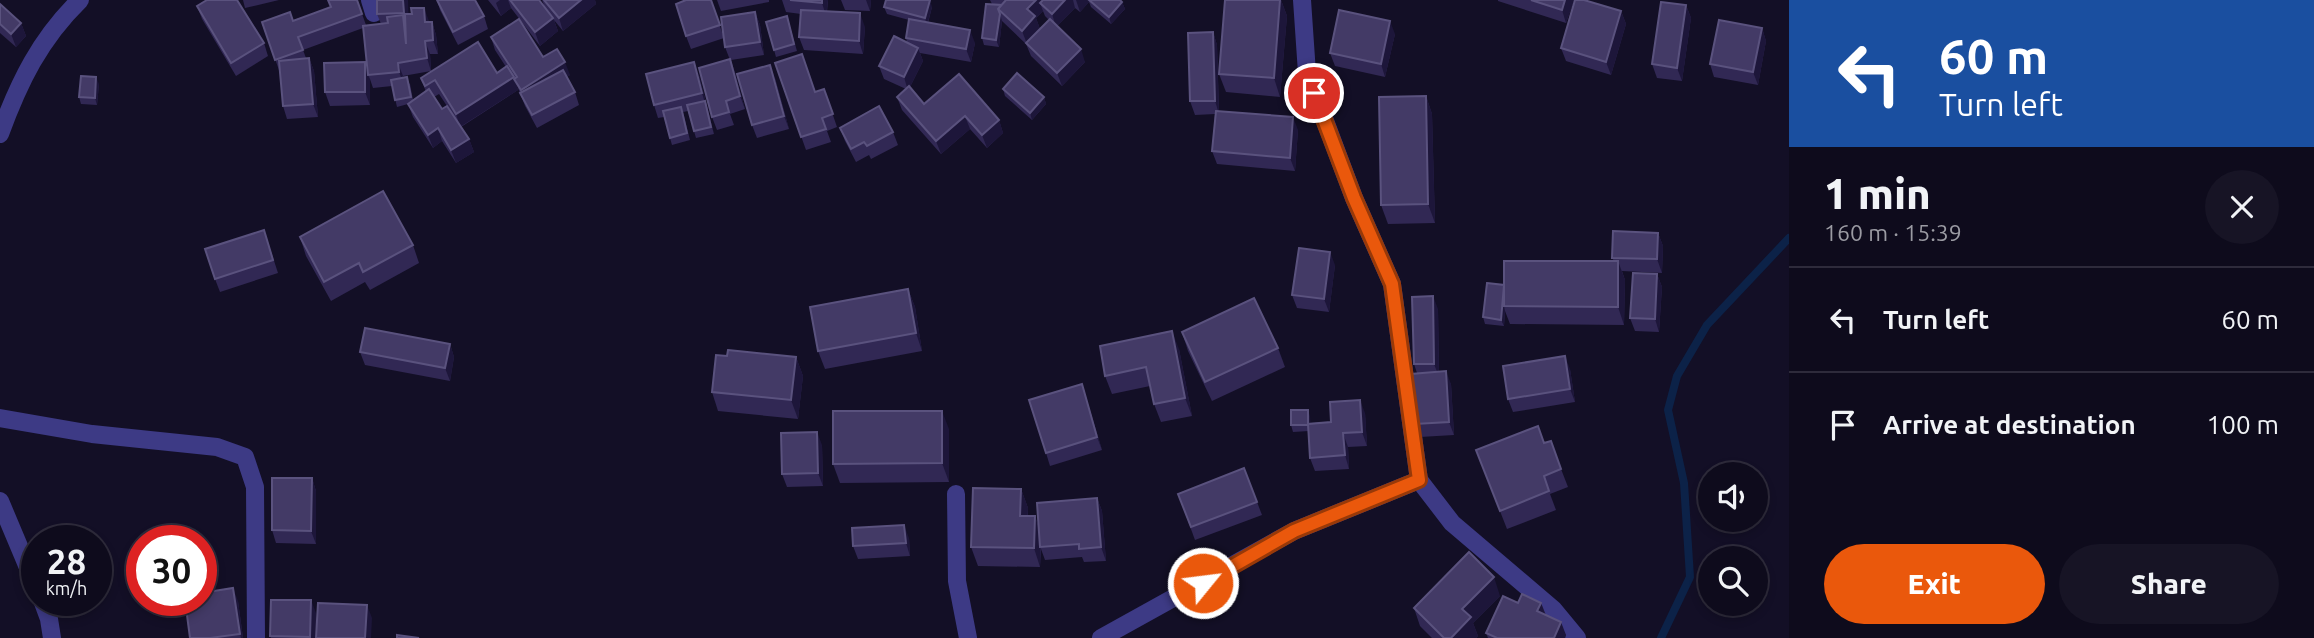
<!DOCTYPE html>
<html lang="en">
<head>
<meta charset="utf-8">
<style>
	:root { --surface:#0e0b1c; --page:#171425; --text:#f1f3f6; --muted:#9b9ba3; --line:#2e2b3b; --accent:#ea580c }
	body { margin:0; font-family:Ubuntu,sans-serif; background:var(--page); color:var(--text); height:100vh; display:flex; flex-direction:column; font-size:26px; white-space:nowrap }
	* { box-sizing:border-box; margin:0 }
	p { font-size:23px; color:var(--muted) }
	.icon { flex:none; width:38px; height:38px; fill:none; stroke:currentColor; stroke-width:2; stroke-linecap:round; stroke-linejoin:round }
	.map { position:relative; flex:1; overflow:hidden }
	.drawer { display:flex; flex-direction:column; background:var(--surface); width:525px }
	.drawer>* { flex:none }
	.hud { background:#1a4fa0; color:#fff; overflow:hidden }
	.controls { position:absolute; left:1698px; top:462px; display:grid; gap:14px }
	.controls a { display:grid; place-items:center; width:70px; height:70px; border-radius:50%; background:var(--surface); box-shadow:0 4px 10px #0003,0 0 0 2px var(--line); font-size:35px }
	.speed { position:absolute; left:21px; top:525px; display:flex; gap:14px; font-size:35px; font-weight:700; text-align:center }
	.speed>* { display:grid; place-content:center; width:91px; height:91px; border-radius:50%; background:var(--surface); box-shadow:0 4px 10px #0003,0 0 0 2px var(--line); line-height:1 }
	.speed small { font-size:18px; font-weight:400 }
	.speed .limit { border:10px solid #d22; background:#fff; color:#111 }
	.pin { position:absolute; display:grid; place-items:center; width:60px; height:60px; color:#fff; margin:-30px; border:4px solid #fff; border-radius:50%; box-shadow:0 2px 7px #0007 }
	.me { position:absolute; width:77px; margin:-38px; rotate:61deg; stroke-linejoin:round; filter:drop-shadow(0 0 5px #0008) }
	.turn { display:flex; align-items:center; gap:24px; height:147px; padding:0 35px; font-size:32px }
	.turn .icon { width:91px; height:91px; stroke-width:2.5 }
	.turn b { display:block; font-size:49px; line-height:60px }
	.round { display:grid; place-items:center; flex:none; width:74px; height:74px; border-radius:37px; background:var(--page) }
	.overview { display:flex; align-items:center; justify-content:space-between; height:119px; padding:0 35px }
	h1 { font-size:42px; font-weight:800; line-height:52px }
	.action { display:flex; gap:14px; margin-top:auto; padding:14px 35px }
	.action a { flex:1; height:80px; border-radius:42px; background:var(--accent); color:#fff; font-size:28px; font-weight:800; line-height:80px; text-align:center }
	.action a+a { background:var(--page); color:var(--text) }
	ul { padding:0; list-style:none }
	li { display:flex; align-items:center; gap:21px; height:105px; padding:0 35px; border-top:2px solid var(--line) }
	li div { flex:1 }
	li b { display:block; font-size:26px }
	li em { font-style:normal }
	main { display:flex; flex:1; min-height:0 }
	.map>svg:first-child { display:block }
</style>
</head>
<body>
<main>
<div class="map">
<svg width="1789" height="638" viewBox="0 0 1789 638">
	<rect width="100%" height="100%" fill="#130f26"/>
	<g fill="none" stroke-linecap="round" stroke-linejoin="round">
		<path stroke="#0c2248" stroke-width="8" d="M 1661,638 L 1690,577 L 1684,483 L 1668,410 L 1677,376 L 1707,325 L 1789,238"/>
		<g stroke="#3d3a85" stroke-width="18">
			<path d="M 370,0 L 374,13"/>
			<path d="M 1302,0 L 1307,73 L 1354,198 L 1392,284 L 1419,480 L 1452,523 L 1553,609 L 1577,638"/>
			<path d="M 0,134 C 19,82 40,39 80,0"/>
			<path d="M 0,418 L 92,434 L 217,447 L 245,457 L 255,487 L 256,638"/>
			<path d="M 956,494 L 957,581 L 968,638"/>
			<path d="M 0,501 L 37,589"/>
			<path d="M 42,600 L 49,619 L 52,638"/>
			<path d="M 1101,638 L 1294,531 L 1419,480"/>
		</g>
	</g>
	<g fill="#312854" fill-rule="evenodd">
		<path d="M 243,0 L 279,0 L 245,8 Z"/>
		<path d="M 357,0 L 366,25 L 381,24 L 377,14 L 377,0 L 408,0 L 408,14 L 429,21 L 429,22 L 432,22 L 436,35 L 438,54 L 430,54 L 431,71 L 403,76 L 403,78 L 410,84 L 413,100 L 426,92 L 421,78 L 497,73 L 506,67 L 495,50 L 491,37 L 543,57 L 570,75 L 566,77 L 575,92 L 579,105 L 537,128 L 525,106 L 514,78 L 518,90 L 461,127 L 469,139 L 474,152 L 456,163 L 442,141 L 433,148 L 413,117 L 408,104 L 397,107 L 392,86 L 373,88 L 370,79 L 370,105 L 330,106 L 325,92 L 368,70 L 363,28 L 303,50 L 306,58 L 309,58 L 314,71 L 318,117 L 287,119 L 283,106 L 280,73 L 262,22 L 293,20 ZM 439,94 L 447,106 L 442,109 L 434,97 Z"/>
		<path d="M 437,0 L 484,16 L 488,29 L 458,45 L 440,10 Z"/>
		<path d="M 488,0 L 539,0 L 545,8 L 542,0 L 595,0 L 596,4 L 563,31 L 554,20 L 558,31 L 540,46 L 511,8 L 501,16 Z"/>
		<path d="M 711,0 L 723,35 L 755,12 L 760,25 L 764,55 L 731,60 L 745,109 L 730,114 L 734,125 L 717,130 L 712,117 L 730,60 L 725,47 L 724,38 L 691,49 L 686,36 Z"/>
		<path d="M 717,0 L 769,0 L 769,2 L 721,11 Z"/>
		<path d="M 782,0 L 828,0 L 827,12 L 865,27 L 863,54 L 804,50 L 799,37 L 801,14 L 786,12 Z"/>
		<path d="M 841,0 L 871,0 L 870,11 L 845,10 Z"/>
		<path d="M 990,0 L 1120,0 L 1122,2 L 1125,9 L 1111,24 L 1091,7 L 1089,2 L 1080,12 L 1075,8 L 1057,26 L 1085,62 L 1062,86 L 1031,56 L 1026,44 L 1002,21 L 999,47 L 984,45 L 982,38 L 992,4 ZM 1043,11 L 1045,16 L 1049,20 L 1040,29 L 1036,18 Z"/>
		<path d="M 1225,0 L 1281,0 L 1287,16 L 1280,97 L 1226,92 L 1219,74 Z"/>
		<path d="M 1498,0 L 1574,0 L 1566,23 L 1498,1 Z"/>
		<path d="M 0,4 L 21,23 L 26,36 L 16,47 L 0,33 Z"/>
		<path d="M 1686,5 L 1691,18 L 1682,81 L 1657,78 L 1652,64 Z"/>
		<path d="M 197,6 L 264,43 L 268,56 L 236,76 L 202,19 Z"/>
		<path d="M 884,7 L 932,7 L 928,23 L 975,43 L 971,62 L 920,53 L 923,61 L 910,87 L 924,104 L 999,120 L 1003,133 L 987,148 L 970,129 L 941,154 L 902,110 L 897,97 L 906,89 L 884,79 L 879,66 L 907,43 L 906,38 L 909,20 L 887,14 Z"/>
		<path d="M 1621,11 L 1626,24 L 1611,75 L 1566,61 L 1561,48 Z"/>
		<path d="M 789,23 L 797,51 L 776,57 L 774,50 Z"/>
		<path d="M 1762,28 L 1766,41 L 1758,85 L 1714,77 L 1710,64 Z"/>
		<path d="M 1213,32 L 1217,45 L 1219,111 L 1298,130 L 1295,171 L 1217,164 L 1212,151 L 1215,114 L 1195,115 L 1190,101 Z"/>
		<path d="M 1395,34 L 1385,77 L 1335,66 L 1330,53 Z"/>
		<path d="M 775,63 L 816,92 L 824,89 L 837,127 L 827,131 L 831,142 L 806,150 Z"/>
		<path d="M 699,75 L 714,134 L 696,138 L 688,111 L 683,112 L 690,140 L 672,145 L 664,117 L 658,118 L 654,105 Z"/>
		<path d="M 775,78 L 789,129 L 757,138 L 752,125 Z"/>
		<path d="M 99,84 L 97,105 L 81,104 L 79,97 Z"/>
		<path d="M 1003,89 L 1044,97 L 1046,104 L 1032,120 L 1005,96 Z"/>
		<path d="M 1426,96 L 1432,114 L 1435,223 L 1388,224 L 1381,205 Z"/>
		<path d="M 840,128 L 893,132 L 898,145 L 871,159 L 869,155 L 856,162 L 845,141 Z"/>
		<path d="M 264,230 L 278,273 L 220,292 L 215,279 Z"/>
		<path d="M 1658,233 L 1663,246 L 1662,273 L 1622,271 L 1625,280 L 1624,325 L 1510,324 L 1505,311 L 1504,326 L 1485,324 L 1483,317 L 1504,285 L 1614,261 L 1612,258 Z"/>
		<path d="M 300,237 L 413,245 L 419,263 L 370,290 L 365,282 L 331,301 L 306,256 Z"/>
		<path d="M 1335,265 L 1329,312 L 1297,308 L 1292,295 Z"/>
		<path d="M 1657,274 L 1662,287 L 1659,332 L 1635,331 L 1630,318 Z"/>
		<path d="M 908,289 L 915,307 L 922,351 L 825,369 L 818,351 Z"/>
		<path d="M 1438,309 L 1439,371 L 1451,384 L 1454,435 L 1420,437 L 1415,424 L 1417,373 L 1414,364 Z"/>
		<path d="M 1182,332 L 1278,348 L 1285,367 L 1212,401 L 1188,351 Z"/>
		<path d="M 450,344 L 454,357 L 450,381 L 365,365 L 360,352 Z"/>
		<path d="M 1179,349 L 1192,416 L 1161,422 L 1154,404 L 1150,386 L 1112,394 L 1105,376 Z"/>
		<path d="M 796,357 L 803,376 L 798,419 L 718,411 L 712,392 Z"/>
		<path d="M 1570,369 L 1575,402 L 1513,412 L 1508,399 Z"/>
		<path d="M 1086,397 L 1102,450 L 1050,466 L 1046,453 Z"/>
		<path d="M 1365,413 L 1367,446 L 1348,447 L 1349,469 L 1315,471 L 1310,458 L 1309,431 L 1293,432 L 1291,425 L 1310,416 L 1310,423 L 1331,422 Z"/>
		<path d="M 949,429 L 949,482 L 840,483 L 833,464 Z"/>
		<path d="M 1544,443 L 1561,469 L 1568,487 L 1550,494 L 1556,510 L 1507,529 L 1476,450 Z"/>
		<path d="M 822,445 L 823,486 L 787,487 L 782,474 Z"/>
		<path d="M 1244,468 L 1262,515 L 1195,540 L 1178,494 Z"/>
		<path d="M 312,478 L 316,491 L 316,544 L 276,543 L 272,530 Z"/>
		<path d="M 1021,489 L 1028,508 L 1028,516 L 1035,516 L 1039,528 L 1097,498 L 1102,511 L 1106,561 L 1084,562 L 1082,557 L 1045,560 L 1041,549 L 1040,567 L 978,566 L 971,547 Z"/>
		<path d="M 909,538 L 910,556 L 858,559 L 853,546 Z"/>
		<path d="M 1500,596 L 1473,623 L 1478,636 L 1476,638 L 1432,638 L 1420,626 L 1414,608 Z"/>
		<path d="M 238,601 L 243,638 L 190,638 Z"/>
		<path d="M 1518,603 L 1541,603 L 1546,615 L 1566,635 L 1565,638 L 1488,638 L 1486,633 Z"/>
		<path d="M 316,613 L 315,638 L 271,638 L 270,636 Z"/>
	</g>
	<g fill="#1d163a">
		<path d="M 403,0 L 408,0 L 409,26 L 404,13 Z"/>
		<path d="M 500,0 L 508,0 L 511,8 L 501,16 L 496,3 Z"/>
		<path d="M 581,0 L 595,0 L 596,4 L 563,31 L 559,18 Z"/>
		<path d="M 822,0 L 828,0 L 826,16 L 822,3 Z"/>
		<path d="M 866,0 L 871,0 L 870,11 Z"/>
		<path d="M 930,0 L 932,7 L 927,25 L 925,18 Z"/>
		<path d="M 1036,0 L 1048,0 L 1040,3 L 1043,11 L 1036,18 L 1040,29 L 1027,44 L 1022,31 L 1027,9 Z"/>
		<path d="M 1065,0 L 1073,0 L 1075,8 L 1056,27 L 1052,14 Z"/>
		<path d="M 1076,0 L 1091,0 L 1080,12 Z"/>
		<path d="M 1280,0 L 1281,0 L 1287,16 L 1280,97 L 1274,78 Z"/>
		<path d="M 1565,0 L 1574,0 L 1566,23 L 1562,10 Z"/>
		<path d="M 1122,2 L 1125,9 L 1111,24 L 1109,17 Z"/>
		<path d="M 1686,5 L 1691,18 L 1682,81 L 1677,68 Z"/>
		<path d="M 424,8 L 429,21 L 430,35 L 425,22 Z"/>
		<path d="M 1621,11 L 1626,24 L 1611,75 L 1606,62 Z"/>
		<path d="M 755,12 L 760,25 L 764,55 L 760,42 Z"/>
		<path d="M 860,13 L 865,27 L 863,54 L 859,41 Z"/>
		<path d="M 1000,14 L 1002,21 L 999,47 L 996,40 Z"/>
		<path d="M 553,18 L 558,31 L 540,46 L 535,32 Z"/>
		<path d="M 1390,21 L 1395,34 L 1385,77 L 1381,64 Z"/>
		<path d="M 432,22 L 436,35 L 438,54 L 433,40 Z"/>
		<path d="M 21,23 L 26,36 L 16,47 L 11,34 Z"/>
		<path d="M 1762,28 L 1766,41 L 1758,85 L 1753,72 Z"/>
		<path d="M 970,30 L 975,43 L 971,62 L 966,49 Z"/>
		<path d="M 1213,32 L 1217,45 L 1219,114 L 1215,101 Z"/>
		<path d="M 425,41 L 430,54 L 431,71 L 427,58 Z"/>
		<path d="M 918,48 L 923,61 L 908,91 L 904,77 Z"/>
		<path d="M 1081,49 L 1085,62 L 1062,86 L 1057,73 Z"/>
		<path d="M 309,58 L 314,71 L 318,117 L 313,104 Z"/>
		<path d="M 730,59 L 735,72 L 745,109 L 740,96 Z"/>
		<path d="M 365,62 L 370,75 L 368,75 L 370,79 L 370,105 L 365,92 Z"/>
		<path d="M 565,62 L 570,75 L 526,103 L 521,90 Z"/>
		<path d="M 694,62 L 699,75 L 714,134 L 702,93 Z"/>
		<path d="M 398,63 L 403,76 L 404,85 L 399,72 Z"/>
		<path d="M 770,65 L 775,78 L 789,129 L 784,116 Z"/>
		<path d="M 96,77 L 99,84 L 97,105 L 95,98 Z"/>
		<path d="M 514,77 L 518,90 L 460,127 L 456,114 Z"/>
		<path d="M 1426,96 L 1432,114 L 1435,223 L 1428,204 Z"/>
		<path d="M 1044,97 L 1046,104 L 1032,120 L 1030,113 Z"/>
		<path d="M 965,116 L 970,129 L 941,154 L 936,141 Z"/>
		<path d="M 1293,117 L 1298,130 L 1295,171 L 1290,158 Z"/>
		<path d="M 999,120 L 1003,133 L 987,148 L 982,135 Z"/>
		<path d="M 438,128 L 442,141 L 433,148 L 428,135 Z"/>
		<path d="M 469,139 L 474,152 L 456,163 L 451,150 Z"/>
		<path d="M 1658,233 L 1663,246 L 1662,273 L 1657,259 Z"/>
		<path d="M 1330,252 L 1335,265 L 1329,312 L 1324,299 Z"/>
		<path d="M 1618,261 L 1625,280 L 1624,325 L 1618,307 Z"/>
		<path d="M 1657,274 L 1662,287 L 1659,332 L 1655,319 Z"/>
		<path d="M 1505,286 L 1504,306 L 1505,311 L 1504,326 L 1501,320 Z"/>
		<path d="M 908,289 L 915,307 L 922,351 L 916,333 Z"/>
		<path d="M 1433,296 L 1438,309 L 1439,377 L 1434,364 Z"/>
		<path d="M 1172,331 L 1179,349 L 1192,416 L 1185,398 Z"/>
		<path d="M 450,344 L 454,357 L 450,381 L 445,368 Z"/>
		<path d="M 1565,356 L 1570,369 L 1575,402 L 1570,389 Z"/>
		<path d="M 796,357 L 803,376 L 798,419 L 791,400 Z"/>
		<path d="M 1446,371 L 1451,384 L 1454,435 L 1449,422 Z"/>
		<path d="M 1082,384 L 1086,397 L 1102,450 L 1097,437 Z"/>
		<path d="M 1360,400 L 1365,413 L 1367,446 L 1362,432 Z"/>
		<path d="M 1308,410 L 1310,416 L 1311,431 L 1308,425 Z"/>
		<path d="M 942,411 L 949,429 L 949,482 L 942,463 Z"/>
		<path d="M 817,432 L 822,445 L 823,486 L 818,473 Z"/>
		<path d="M 1343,433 L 1348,447 L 1349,469 L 1345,455 Z"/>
		<path d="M 312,478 L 316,491 L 316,544 L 311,531 Z"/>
		<path d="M 1021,489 L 1028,508 L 1027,535 L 1020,516 Z"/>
		<path d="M 1097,498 L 1102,511 L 1106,561 L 1101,547 Z"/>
		<path d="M 1035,516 L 1041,535 L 1040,567 L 1034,548 Z"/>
		<path d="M 904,525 L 909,538 L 910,556 L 906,543 Z"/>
		<path d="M 1494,577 L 1500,596 L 1473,623 L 1478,636 L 1476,638 L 1451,638 L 1462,609 Z"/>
		<path d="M 233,588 L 238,601 L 243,638 L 241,638 L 240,634 Z"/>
		<path d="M 311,600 L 316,613 L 315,638 L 311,638 L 310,637 Z"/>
		<path d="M 1541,603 L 1546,616 L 1537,611 Z"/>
		<path d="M 367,605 L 372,618 L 371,638 L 365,638 Z"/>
		<path d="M 1561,622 L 1566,635 L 1565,638 L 1554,638 Z"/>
	</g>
	<g fill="#433a66" stroke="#5a527e" stroke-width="2">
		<path d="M 207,0 L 237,0 L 264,43 L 231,63 L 197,6 Z"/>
		<path d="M 328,0 L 357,0 L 362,14 L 298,37 L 303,50 L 275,60 L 262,22 L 290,12 L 293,21 L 331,7 Z"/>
		<path d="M 377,0 L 403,0 L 404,13 L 377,14 Z"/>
		<path d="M 437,0 L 475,0 L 484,16 L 453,32 Z"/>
		<path d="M 510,0 L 539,0 L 553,18 L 535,32 Z"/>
		<path d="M 544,0 L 581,0 L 559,18 Z"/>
		<path d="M 686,0 L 711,0 L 720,25 L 686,36 L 676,4 Z"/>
		<path d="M 790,0 L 822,0 L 822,3 Z"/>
		<path d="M 886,0 L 930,0 L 925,18 L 884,7 Z"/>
		<path d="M 1006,0 L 1036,0 L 1027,9 L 1035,16 L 1022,31 L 998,9 Z"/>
		<path d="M 1043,0 L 1065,0 L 1052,14 L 1040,3 Z"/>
		<path d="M 1089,0 L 1120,0 L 1122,2 L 1109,17 Z"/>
		<path d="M 1225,0 L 1280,0 L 1274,78 L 1219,74 Z"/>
		<path d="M 1531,0 L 1565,0 L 1562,10 Z"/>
		<path d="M 1575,0 L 1584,0 L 1621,11 L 1606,62 L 1561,48 Z"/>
		<path d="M 1661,2 L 1686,5 L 1677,68 L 1652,64 Z"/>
		<path d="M 0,4 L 21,23 L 11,34 L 0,24 Z"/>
		<path d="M 986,4 L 1001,5 L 998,9 L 1000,14 L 996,40 L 982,38 Z"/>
		<path d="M 411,8 L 424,8 L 425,22 L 432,22 L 433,40 L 425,41 L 427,58 L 398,63 L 399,72 L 368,75 L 363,26 L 388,23 L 387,17 L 403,15 L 406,44 L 405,14 L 412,14 Z"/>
		<path d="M 801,10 L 860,13 L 859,41 L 799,37 Z"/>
		<path d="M 1339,10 L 1390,21 L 1381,64 L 1330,53 Z"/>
		<path d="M 755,12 L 760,42 L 725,47 L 721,17 Z"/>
		<path d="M 787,16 L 794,44 L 774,50 L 766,22 Z"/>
		<path d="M 519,19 L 543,57 L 557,49 L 565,62 L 521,90 L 514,79 L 517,77 L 491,37 Z"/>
		<path d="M 909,19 L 970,30 L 966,49 L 906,38 Z"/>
		<path d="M 1050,19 L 1081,49 L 1057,73 L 1026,43 Z"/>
		<path d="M 1719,20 L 1762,28 L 1753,72 L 1710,64 Z"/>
		<path d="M 1213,32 L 1215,101 L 1190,101 L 1188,33 Z"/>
		<path d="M 894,36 L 918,48 L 904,77 L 879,66 Z"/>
		<path d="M 478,42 L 497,73 L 507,66 L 514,77 L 456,114 L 435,80 L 425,86 L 421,78 Z"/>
		<path d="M 802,54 L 815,92 L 824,89 L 833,114 L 822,118 L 826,129 L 801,137 L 775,63 Z"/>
		<path d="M 309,58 L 313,104 L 283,106 L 279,61 Z"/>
		<path d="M 730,59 L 740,96 L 726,101 L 729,112 L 712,117 L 699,68 Z"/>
		<path d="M 365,62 L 365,92 L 325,92 L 324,63 Z"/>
		<path d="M 694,62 L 702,93 L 654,105 L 646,74 Z"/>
		<path d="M 770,65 L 784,116 L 752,125 L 737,74 Z"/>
		<path d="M 563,70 L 575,92 L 532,115 L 520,93 Z"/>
		<path d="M 1017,73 L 1044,97 L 1030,113 L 1003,89 Z"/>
		<path d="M 959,74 L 999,120 L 982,135 L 965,116 L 936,141 L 897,97 L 909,86 L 924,104 Z"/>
		<path d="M 81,76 L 96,77 L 95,98 L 79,97 Z"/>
		<path d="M 407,77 L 411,97 L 395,100 L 391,80 Z"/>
		<path d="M 429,89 L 442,109 L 447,106 L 469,139 L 451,150 L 438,128 L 428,135 L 408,104 Z"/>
		<path d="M 1426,96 L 1428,204 L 1381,205 L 1379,97 Z"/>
		<path d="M 705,101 L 711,127 L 694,131 L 687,105 Z"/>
		<path d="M 879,106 L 893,132 L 867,146 L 864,142 L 851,149 L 840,128 Z"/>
		<path d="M 681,107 L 687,133 L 670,138 L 663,111 Z"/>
		<path d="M 1216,111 L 1293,117 L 1290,158 L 1212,151 Z"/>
		<path d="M 383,191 L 413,245 L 363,272 L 359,263 L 324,282 L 300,237 Z"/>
		<path d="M 264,230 L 273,260 L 215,279 L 205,249 Z"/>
		<path d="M 1613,231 L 1658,233 L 1657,259 L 1612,258 Z"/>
		<path d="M 1299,248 L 1330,252 L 1324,299 L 1292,295 Z"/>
		<path d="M 1504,261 L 1618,261 L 1618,307 L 1504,306 Z"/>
		<path d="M 1633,273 L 1657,274 L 1655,319 L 1630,318 Z"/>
		<path d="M 1487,283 L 1504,285 L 1501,320 L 1483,317 Z"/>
		<path d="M 908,289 L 916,333 L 818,351 L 810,307 Z"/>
		<path d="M 1433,296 L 1434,364 L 1414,364 L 1412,297 Z"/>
		<path d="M 1254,298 L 1278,348 L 1205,382 L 1182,332 Z"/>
		<path d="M 365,328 L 450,344 L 445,368 L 360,352 Z"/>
		<path d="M 1172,331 L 1185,398 L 1154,404 L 1146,367 L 1105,376 L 1100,346 Z"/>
		<path d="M 728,350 L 796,357 L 791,400 L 712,392 L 716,355 L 727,356 Z"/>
		<path d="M 1565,356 L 1570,389 L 1508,399 L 1503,366 Z"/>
		<path d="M 1446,371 L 1449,422 L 1415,424 L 1411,374 Z"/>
		<path d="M 1082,384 L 1097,437 L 1046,453 L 1029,400 Z"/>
		<path d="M 1360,400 L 1362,432 L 1343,433 L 1345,455 L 1310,458 L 1308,424 L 1331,422 L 1330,402 Z"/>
		<rect x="1291" y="410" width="17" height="15"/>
		<path d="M 833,411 L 942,411 L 942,463 L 833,464 Z"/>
		<path d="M 1538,426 L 1544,443 L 1551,441 L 1561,469 L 1544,476 L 1549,491 L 1500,511 L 1476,450 Z"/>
		<path d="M 817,432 L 818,473 L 782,474 L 781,433 Z"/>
		<path d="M 1244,468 L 1257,502 L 1191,527 L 1178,494 Z"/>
		<path d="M 272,478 L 312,478 L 311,531 L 272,530 Z"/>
		<path d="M 973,488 L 1021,489 L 1020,516 L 1035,516 L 1034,548 L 971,547 Z"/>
		<path d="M 1097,498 L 1101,547 L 1079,549 L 1079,544 L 1040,547 L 1037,503 Z"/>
		<path d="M 904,525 L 906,543 L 853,546 L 852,528 Z"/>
		<path d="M 1469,552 L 1494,577 L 1462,609 L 1471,617 L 1451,638 L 1444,638 L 1414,608 Z"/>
		<path d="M 233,588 L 240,634 L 210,638 L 190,638 L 185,600 L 201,600 L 201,593 Z"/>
		<path d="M 1522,594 L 1541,603 L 1537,611 L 1561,622 L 1554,638 L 1497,638 L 1486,633 L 1503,596 L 1518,603 Z"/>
		<path d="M 271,600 L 311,600 L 310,637 L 270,636 Z"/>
		<path d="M 318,603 L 367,605 L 365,638 L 316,638 Z"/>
		<path d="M 397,635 L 419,638 L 397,638 Z"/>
	</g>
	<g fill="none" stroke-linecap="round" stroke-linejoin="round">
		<g stroke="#983908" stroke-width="18">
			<path id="route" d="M 1203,583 L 1294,531 L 1419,480 L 1392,284 L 1354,198 L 1314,93"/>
		</g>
		<use href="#route" stroke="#ea580c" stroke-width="12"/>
	</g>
</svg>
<div class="controls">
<a><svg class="icon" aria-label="sound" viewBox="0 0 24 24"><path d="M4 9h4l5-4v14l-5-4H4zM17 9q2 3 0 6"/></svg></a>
<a><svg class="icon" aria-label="search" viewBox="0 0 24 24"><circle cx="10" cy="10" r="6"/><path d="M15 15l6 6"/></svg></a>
</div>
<div class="speed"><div>28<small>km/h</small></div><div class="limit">30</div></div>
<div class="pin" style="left:1314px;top:93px;background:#d93025"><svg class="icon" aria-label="arrive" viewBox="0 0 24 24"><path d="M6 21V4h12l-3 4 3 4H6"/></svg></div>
<svg class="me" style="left:1203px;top:583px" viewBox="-20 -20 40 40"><circle r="17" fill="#ea580c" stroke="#fff" stroke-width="3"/><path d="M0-11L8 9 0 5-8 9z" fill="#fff"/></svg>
</div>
<section class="drawer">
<div class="hud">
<div class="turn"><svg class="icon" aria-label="left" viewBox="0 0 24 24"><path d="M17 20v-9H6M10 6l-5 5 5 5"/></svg><div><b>60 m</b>Turn left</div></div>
</div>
<div class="overview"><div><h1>1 min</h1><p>160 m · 15:39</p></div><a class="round"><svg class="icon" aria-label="close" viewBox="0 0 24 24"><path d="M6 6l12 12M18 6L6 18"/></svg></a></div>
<ul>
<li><svg class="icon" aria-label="left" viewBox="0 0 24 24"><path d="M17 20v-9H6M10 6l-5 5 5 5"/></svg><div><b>Turn left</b></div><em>60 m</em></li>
<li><svg class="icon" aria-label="arrive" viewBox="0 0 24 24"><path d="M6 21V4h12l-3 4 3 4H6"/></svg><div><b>Arrive at destination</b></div><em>100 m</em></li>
</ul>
<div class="action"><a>Exit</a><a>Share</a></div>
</section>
</main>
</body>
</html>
